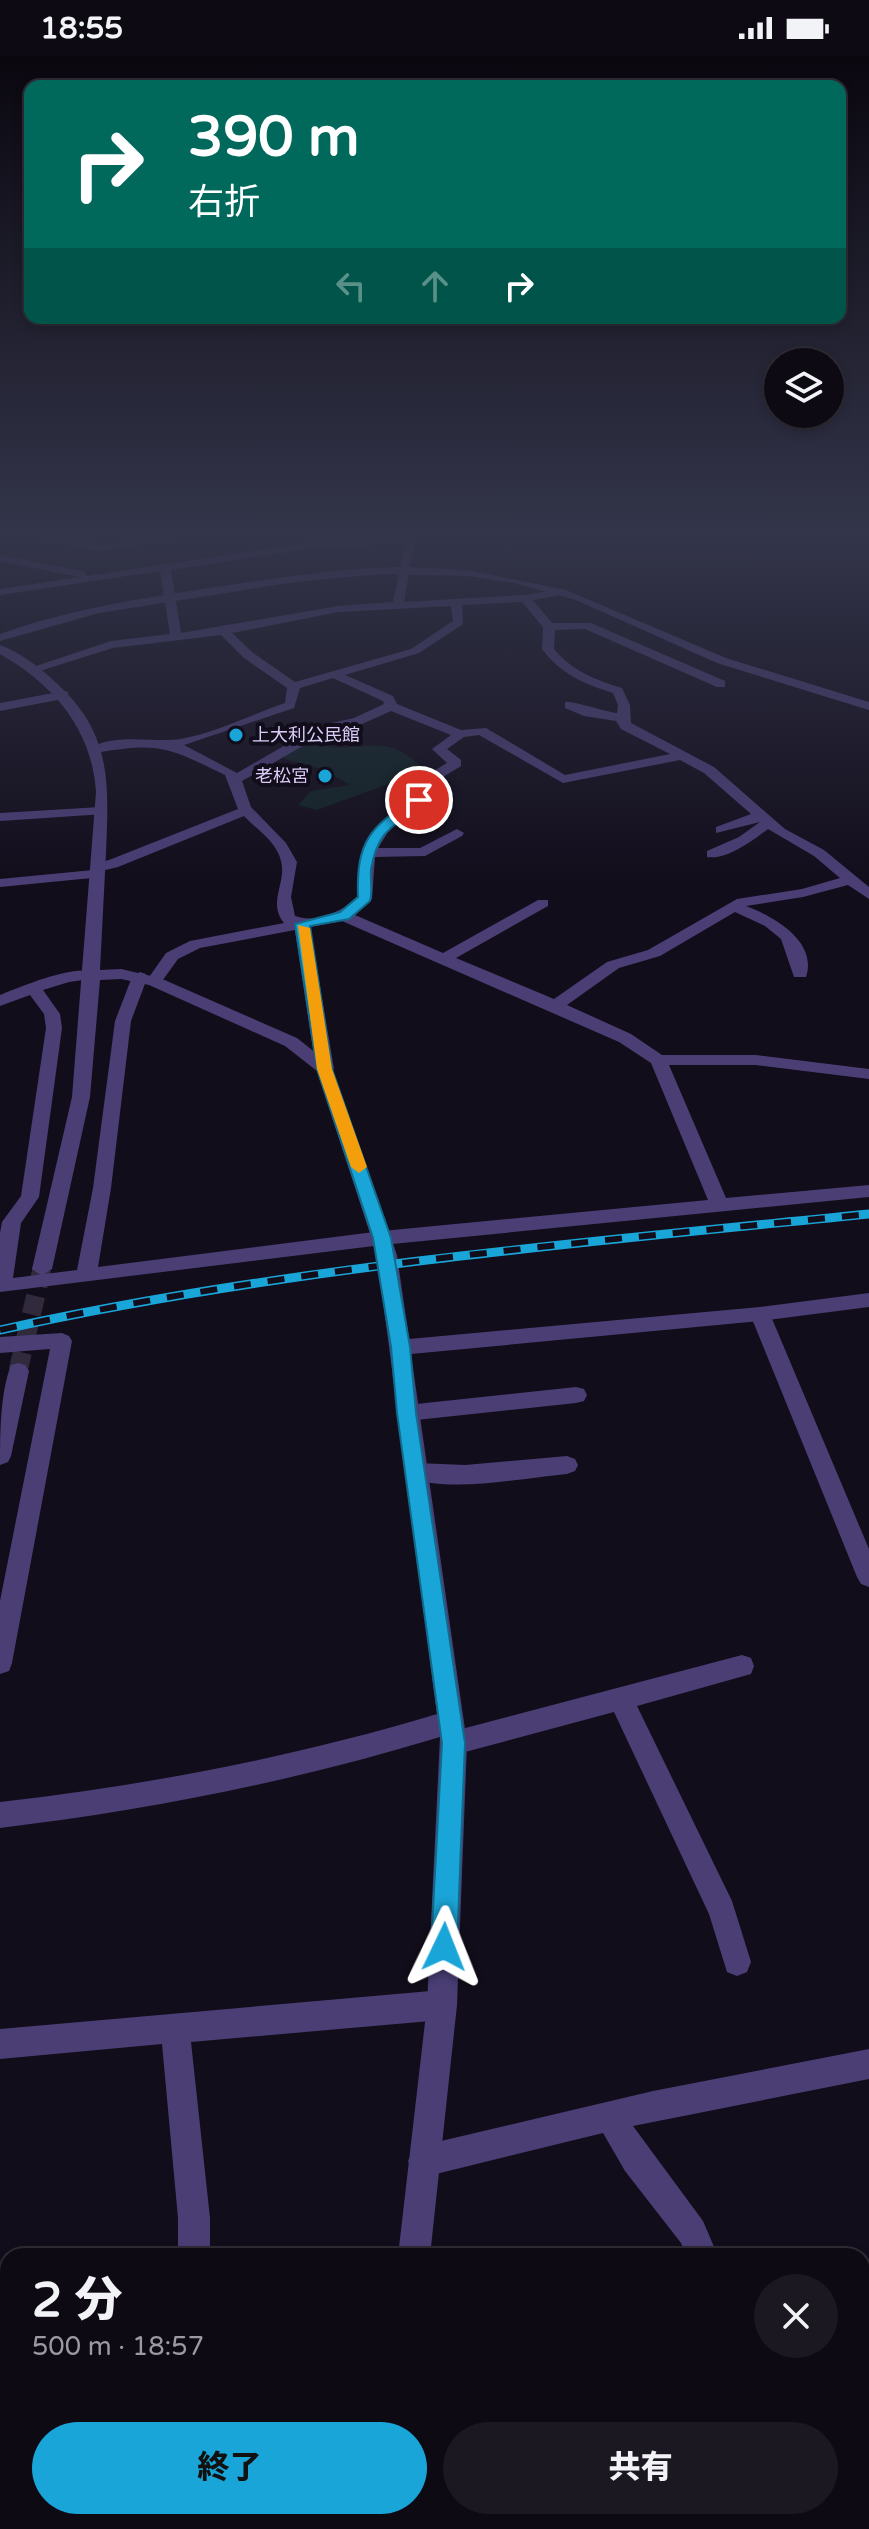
<!DOCTYPE html>
<html lang="ja">
<head>
<meta charset="utf-8">
<style>
	:root { --surface:#0e0a14; --page:#1c1822; --text:#f1f3f6; --muted:#9b9aa0; --line:#2e2b34; --accent:#1aa5d8 }
	body { margin:0; font-family:"Varela Round","Noto Sans JP",sans-serif; background:var(--page); color:var(--text); height:100vh; display:flex; flex-direction:column; font-size:30px; white-space:nowrap }
	* { box-sizing:border-box; margin:0 }
	p { font-size:26px; color:var(--muted) }
	.icon { flex:none; width:44px; height:44px; fill:none; stroke:currentColor; stroke-width:2; stroke-linecap:round; stroke-linejoin:round }
	.map { position:relative; flex:1; overflow:hidden }
	.side { position:absolute; left:0px; top:2192px; width:870px; height:282px; display:flex; flex-direction:column; background:var(--surface); border-radius:24px 24px 0 0; box-shadow:0 4px 12px #0003,0 0 0 2px var(--line) }
	.side>* { flex:none }
	.top-card { position:absolute; left:24px; top:24px; width:822px; height:244px; border-radius:16px; box-shadow:0 4px 12px #0003,0 0 0 2px var(--line); background:#00695c; color:#fff; overflow:hidden }
	.controls { position:absolute; left:764px; top:292px; display:grid; gap:16px }
	.controls a { display:grid; place-items:center; width:80px; height:80px; border-radius:50%; background:var(--surface); box-shadow:0 4px 12px #0003,0 0 0 2px var(--line); font-size:40px }
	.pin { position:absolute; display:grid; place-items:center; width:68px; height:68px; color:#fff; margin:-34px; border:4px solid #fff; border-radius:50%; box-shadow:0 2px 8px #0007 }
	.me { position:absolute; width:88px; margin:-44px; rotate:2deg; stroke-linejoin:round; filter:drop-shadow(0 0 6px #0008) }
	.turn { display:flex; align-items:center; gap:28px; height:168px; padding:0 32px; font-size:36px }
	.turn .icon { width:104px; height:104px; stroke-width:2.5 }
	.turn b { display:block; font-size:56px; line-height:68px }
	.lanes { display:flex; align-items:center; height:76px; padding:0 32px; background:#0003; justify-content:center; gap:40px; direction:ltr }
	.lanes .off { opacity:.35 }
	.round { display:grid; place-items:center; flex:none; width:84px; height:84px; border-radius:42px; background:var(--page) }
	.summary { display:flex; align-items:center; justify-content:space-between; height:136px; padding:0 32px }
	h1 { font-size:48px; font-weight:800; line-height:60px }
	.cta { display:flex; gap:16px; margin-top:auto; padding:16px 32px }
	.cta a { flex:1; height:92px; border-radius:48px; background:var(--accent); color:#111; font-size:32px; font-weight:800; line-height:92px; text-align:center }
	.cta a+a { background:var(--page); color:var(--text) }
	.status { display:flex; justify-content:space-between; align-items:center; height:56px; padding:0 40px; background:var(--surface); direction:ltr }
	.status svg { height:22px; fill:currentColor }
	.map>svg:first-child { display:block }
</style>
</head>
<body>
<div class="status"><b>18:55</b><svg viewBox="0 0 49 12"><path d="M0 12V9h3v3zM5 12V6h3v6zM10 12V3h3v9zM15 12V0h3v12zM26 1h20v11H26zM47 4h2v5h-2z"/></svg></div>
<div class="map">
<svg width="869" height="2473" viewBox="0 0 869 2473">
	<rect width="100%" height="100%" fill="#120d1b"/>
	<g fill="#112225">
		<path d="M 47,480 L 167,480 L 99,490 Z"/>
		<path d="M 315,684 L 325,686 L 329,691 C 372,694 386,677 423,712 L 421,716 L 317,754 L 298,749 L 311,735 L 350,729 L 324,714 L 285,703 L 284,699 Z"/>
	</g>
	<g fill="none" stroke-linecap="round" stroke-linejoin="round">
		<path stroke="#302a3c" stroke-width="19" stroke-dasharray="19 10" stroke-linecap="butt" d="M 18,1315 L 42,1213"/>
		<g fill="#4a3e75" fill-rule="evenodd">
			<path d="M 31,480 C 54,479 76,487 99,489 C 130,490 161,479 192,480 L 100,495 Z"/>
			<path d="M 411,480 L 415,485 L 313,492 L 171,514 L 181,577 L 338,550 L 393,546 L 400,511 L 405,508 L 410,511 L 404,546 L 525,539 L 562,533 L 568,536 L 566,538 L 533,544 L 552,567 L 591,567 L 725,625 L 725,631 L 717,631 L 585,573 L 555,574 L 554,593 C 572,615 596,624 622,632 L 630,649 L 631,667 L 714,711 L 785,773 L 824,794 L 869,831 L 869,843 L 848,829 L 803,841 L 746,850 C 773,860 818,885 806,921 L 794,921 L 781,883 L 765,870 L 735,856 L 660,900 L 619,912 L 567,949 L 631,978 L 662,999 L 755,999 L 869,1013 L 869,1023 L 755,1009 L 669,1009 L 726,1142 L 869,1129 L 869,1141 L 382,1189 L 0,1236 L 0,1177 L 2,1166 L 21,1140 L 46,972 L 44,958 L 30,939 L 0,950 L 0,939 C 21,931 82,904 100,919 L 98,922 L 69,926 L 43,934 L 60,958 L 62,972 L 39,1141 L 21,1167 L 13,1222 L 77,1214 L 93,1132 L 115,965 L 132,921 L 140,916 L 146,918 L 147,924 L 166,897 L 190,885 L 284,867 C 267,846 287,827 281,805 C 277,786 256,773 244,760 L 118,811 L 101,815 L 104,818 L 102,821 L 0,831 L 0,823 L 93,814 L 93,808 L 109,804 L 238,753 L 225,719 C 167,691 160,686 95,697 L 88,693 C 108,679 144,684 167,684 C 201,684 252,658 285,647 L 287,632 L 244,602 L 221,579 L 113,592 L 33,617 L 33,611 L 111,585 L 170,578 L 160,515 L 0,539 L 0,533 L 80,521 L 0,505 L 0,499 L 83,515 L 87,520 L 313,486 ZM 522,546 L 543,571 L 542,593 C 561,618 584,628 613,637 L 618,649 L 617,657 C 602,655 576,645 565,646 L 565,652 L 584,660 L 616,665 L 621,673 L 670,698 L 565,719 L 486,672 L 461,674 L 397,648 L 393,640 L 345,619 L 419,597 L 463,568 L 462,549 ZM 451,550 L 453,565 L 411,593 L 295,626 L 252,596 L 232,577 L 338,556 ZM 333,622 L 383,645 L 384,648 L 354,662 L 318,670 L 237,717 L 184,689 L 294,652 L 300,632 ZM 391,655 L 451,679 L 432,693 L 447,707 L 425,720 L 426,727 C 382,772 359,770 358,842 C 341,855 317,868 295,860 L 291,841 L 297,806 L 286,787 L 251,751 L 242,725 L 327,676 L 362,668 ZM 479,679 L 563,727 L 680,704 L 704,717 L 751,758 L 716,771 L 716,777 L 760,766 L 739,781 L 707,795 L 707,801 C 727,804 752,785 768,773 L 814,800 L 840,822 L 802,833 L 737,843 L 648,894 L 607,906 L 554,943 L 456,902 L 548,850 L 548,844 L 538,844 L 443,897 L 355,859 L 372,843 L 375,801 L 425,800 L 462,780 L 464,777 L 457,773 L 420,792 L 378,792 L 388,776 L 439,730 L 438,724 L 461,710 L 461,704 L 447,693 L 464,681 ZM 342,865 L 619,986 L 651,1007 L 708,1144 L 382,1175 L 98,1211 L 111,1132 L 131,965 L 146,925 L 154,930 L 160,928 L 178,903 L 200,892 L 295,874 L 316,1013 L 319,1017 L 331,1017 L 334,1013 L 310,871 Z"/>
			<path d="M 64,635 L 68,636 L 68,642 L 0,655 L 0,647 Z"/>
			<path d="M 100,751 L 105,752 L 105,758 L 0,765 L 0,757 Z"/>
			<path d="M 760,1251 L 770,1258 L 869,1493 L 869,1531 L 861,1528 L 857,1521 L 750,1258 Z"/>
			<path d="M 62,1277 L 69,1280 L 72,1285 L 12,1607 L 9,1615 L 0,1618 L 0,1545 L 50,1293 L 0,1297 L 0,1281 Z"/>
			<path d="M 576,1331 L 584,1333 L 587,1339 L 584,1345 L 576,1347 L 407,1365 L 399,1363 L 396,1357 L 399,1351 L 407,1349 Z"/>
			<path d="M 567,1400 L 575,1403 L 578,1409 L 575,1415 L 567,1418 C 522,1422 452,1437 409,1422 L 406,1416 L 409,1410 L 417,1407 L 465,1409 Z"/>
			<path d="M 742,1599 L 751,1602 L 754,1610 L 751,1618 L 637,1650 L 732,1845 L 751,1906 L 747,1916 L 737,1920 L 727,1916 L 709,1858 L 614,1656 L 454,1699 L 445,1695 L 441,1687 L 445,1679 L 454,1675 Z"/>
			<path d="M 442,1934 L 452,1939 L 457,1949 L 452,1959 L 442,1964 L 191,1986 L 210,2162 L 210,2200 L 178,2200 L 178,2162 L 162,1988 L 0,2003 L 0,1973 Z"/>
			<path d="M 869,1993 L 869,2023 L 633,2070 L 703,2165 L 718,2200 L 686,2200 L 681,2187 L 625,2115 L 603,2077 L 424,2121 L 413,2116 L 408,2105 L 413,2094 L 424,2089 L 653,2035 Z"/>
			<path d="M 0,2443 L 8,2446 L 8,2466 L 32,2466 L 35,2473 L 0,2473 Z"/>
			<path d="M 728,2466 L 764,2466 L 765,2473 L 729,2473 Z"/>
		</g>
		<g fill="#4a3e75" fill-rule="evenodd">
			<path d="M 406,480 L 416,480 L 410,511 L 468,514 L 566,534 L 726,602 L 869,646 L 869,654 L 717,607 L 576,544 L 514,527 L 468,520 L 382,518 L 295,526 L 99,557 L 0,585 L 0,578 C 70,553 143,542 216,531 C 277,522 338,512 400,511 Z"/>
			<path d="M 0,589 C 19,596 37,609 52,623 C 112,675 109,724 106,797 C 104,836 102,875 100,914 L 121,913 L 160,922 L 297,982 L 331,1009 L 397,1199 L 409,1283 L 760,1251 L 869,1237 L 869,1251 L 760,1265 L 411,1298 L 467,1687 L 457,1949 L 430,2200 L 398,2200 L 427,1949 L 440,1681 C 296,1725 150,1754 0,1772 L 0,1746 C 149,1729 294,1701 437,1658 L 377,1199 L 317,1015 L 285,990 L 149,929 L 121,923 L 100,924 L 90,1041 L 52,1213 L 42,1220 L 32,1213 L 72,1041 L 96,736 C 92,673 53,628 0,598 Z"/>
			<path d="M 18,1307 L 25,1309 L 29,1315 L 11,1400 L 8,1406 L 0,1409 C 0,1377 0,1338 11,1309 Z"/>
			<path d="M 365,2466 L 401,2466 L 400,2473 L 364,2473 Z"/>
		</g>
		<g stroke="#1aa5d8" stroke-width="9">
			<path id="rail" d="M 0,1274 C 287,1211 577,1187 869,1158"/>
		</g>
		<use href="#rail" stroke="#120d1b" stroke-width="6" stroke-dasharray="17" stroke-linecap="butt"/>
	</g>
	<linearGradient id="sky" x2="0" y2="1"><stop stop-color="#0a070f"/><stop offset="0.58" stop-color="#33354a"/><stop offset="1" stop-color="#33354a" stop-opacity="0"/></linearGradient>
	<rect width="869" height="826" fill="url(#sky)"/>
	<path fill="#1aa5d8" stroke="#116b8c" stroke-width="2" d="M 415,742 L 426,744 C 397,772 379,768 371,813 C 370,824 373,835 370,845 L 349,863 L 310,870 L 332,1013 L 391,1182 L 410,1291 L 416,1357 L 465,1687 L 457,1891 L 454,1900 L 444,1904 L 435,1900 L 431,1891 L 442,1687 L 397,1357 L 391,1291 L 373,1182 L 317,1013 L 295,868 L 340,856 L 358,841 C 356,785 370,771 415,742 Z"/>
	<path fill="#f59e0b" d="M 298,869 L 310,872 L 332,1013 L 367,1111 L 359,1117 L 351,1111 L 317,1013 Z"/>
	<g fill="#1aa5d8" stroke="#120d1b" stroke-width="3">
		<circle cx="236" cy="679" r="8"/>
		<circle cx="325" cy="720" r="8"/>
	</g>
	<g text-anchor="middle" stroke-width="8" stroke-linejoin="round" paint-order="stroke">
		<g font-size="18" fill="#dacef9" stroke="#120d1b" text-anchor="start">
			<text x="252" y="685">上大利公民館</text>
			<text x="309" y="726" text-anchor="end">老松宮</text>
		</g>
	</g>
</svg>
<div class="controls">
<a><svg class="icon" aria-label="layers" viewBox="0 0 24 24"><path d="M12 4l9 5-9 5-9-5zM3 14l9 5 9-5"/></svg></a>
</div>
<div class="pin" style="left:419px;top:744px;background:#d93025"><svg class="icon" aria-label="arrive" viewBox="0 0 24 24"><path d="M6 21V4h12l-3 4 3 4H6"/></svg></div>
<svg class="me" style="left:444px;top:1891px" viewBox="-20 -20 40 40"><path d="M0-17L14 15 0 8-14 15z" fill="#1aa5d8" stroke="#fff" stroke-width="4"/></svg>
<div class="top-card">
<div class="turn"><svg class="icon" aria-label="right" viewBox="0 0 24 24"><path d="M7 20v-9h11M14 6l5 5-5 5"/></svg><div><b>390 m</b>右折</div></div>
<div class="lanes"><svg class="icon off" aria-label="left" viewBox="0 0 24 24"><path d="M17 20v-9H6M10 6l-5 5 5 5"/></svg><svg class="icon off" aria-label="ahead" viewBox="0 0 24 24"><path d="M12 20V5M6 11l6-6 6 6"/></svg><svg class="icon" aria-label="right" viewBox="0 0 24 24"><path d="M7 20v-9h11M14 6l5 5-5 5"/></svg></div>
</div>
<section class="side">
<div class="summary"><div><h1>2 分</h1><p>500 m · 18:57</p></div><a class="round"><svg class="icon" aria-label="close" viewBox="0 0 24 24"><path d="M6 6l12 12M18 6L6 18"/></svg></a></div>
<div class="cta"><a>終了</a><a>共有</a></div>
</section>
</div>
</body>
</html>
